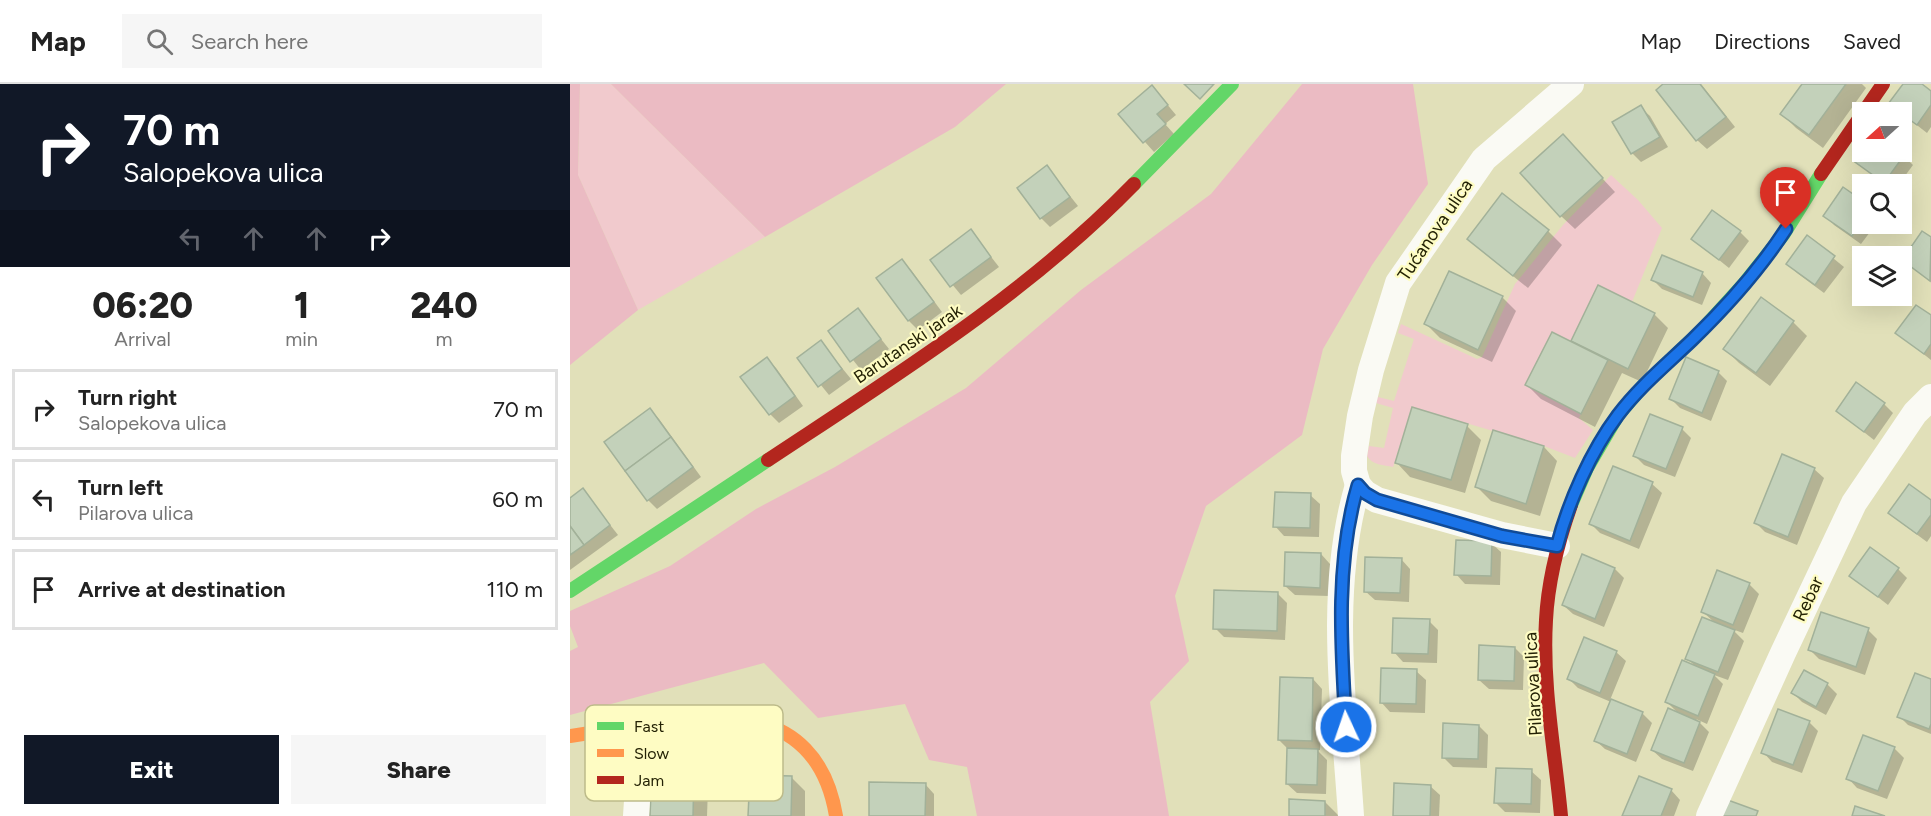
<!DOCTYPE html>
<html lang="en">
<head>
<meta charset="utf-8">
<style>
	:root { --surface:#fff; --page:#f6f6f6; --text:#222; --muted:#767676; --line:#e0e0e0; --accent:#111827 }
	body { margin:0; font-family:Figtree,sans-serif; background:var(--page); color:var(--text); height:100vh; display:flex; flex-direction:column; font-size:22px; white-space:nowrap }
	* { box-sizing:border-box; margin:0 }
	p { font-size:20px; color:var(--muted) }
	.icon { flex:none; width:33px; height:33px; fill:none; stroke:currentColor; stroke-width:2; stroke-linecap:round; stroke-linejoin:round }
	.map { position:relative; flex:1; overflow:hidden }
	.drawer { display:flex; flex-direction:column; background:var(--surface); width:570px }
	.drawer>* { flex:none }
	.banner { background:#111827; color:#fff; overflow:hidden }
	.needle { width:39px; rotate:249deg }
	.tools { position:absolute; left:1282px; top:18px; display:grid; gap:12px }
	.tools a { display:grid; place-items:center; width:60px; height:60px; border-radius:0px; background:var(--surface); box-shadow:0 6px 24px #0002; font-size:30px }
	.pin { position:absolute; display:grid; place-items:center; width:51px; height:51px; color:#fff; margin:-62px -26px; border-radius:50% 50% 50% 0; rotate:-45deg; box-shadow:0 0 6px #0007 }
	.pin .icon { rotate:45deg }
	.me { position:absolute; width:66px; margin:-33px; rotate:357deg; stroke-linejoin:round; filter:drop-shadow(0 0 4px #0008) }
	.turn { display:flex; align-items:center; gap:21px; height:126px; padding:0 24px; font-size:27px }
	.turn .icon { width:78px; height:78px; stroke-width:2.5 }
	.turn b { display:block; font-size:42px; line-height:51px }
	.lanes { display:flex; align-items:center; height:57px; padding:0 24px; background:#0003; justify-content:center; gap:30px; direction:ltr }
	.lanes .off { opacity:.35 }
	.eta { display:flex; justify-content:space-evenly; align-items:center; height:102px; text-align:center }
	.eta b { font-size:36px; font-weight:800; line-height:42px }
	.cta { display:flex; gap:12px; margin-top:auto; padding:12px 24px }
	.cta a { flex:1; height:69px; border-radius:0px; background:var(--accent); color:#fff; font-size:24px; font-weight:800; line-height:69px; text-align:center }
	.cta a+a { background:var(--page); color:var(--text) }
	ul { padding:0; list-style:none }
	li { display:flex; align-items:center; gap:18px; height:81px; margin:0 12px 9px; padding:0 12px; border:3px solid var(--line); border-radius:0px }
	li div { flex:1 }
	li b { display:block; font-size:22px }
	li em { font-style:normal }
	header { display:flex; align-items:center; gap:36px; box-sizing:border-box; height:84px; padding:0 30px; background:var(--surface); border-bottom:2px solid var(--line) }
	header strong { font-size:28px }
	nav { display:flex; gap:33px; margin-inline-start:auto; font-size:21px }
	.search { width:420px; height:54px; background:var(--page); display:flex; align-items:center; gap:15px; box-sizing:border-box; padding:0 21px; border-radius:0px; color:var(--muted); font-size:22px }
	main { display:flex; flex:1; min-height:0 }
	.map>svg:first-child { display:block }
</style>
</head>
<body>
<header>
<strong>Map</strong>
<div class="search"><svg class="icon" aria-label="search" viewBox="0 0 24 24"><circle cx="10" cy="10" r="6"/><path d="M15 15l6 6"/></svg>Search here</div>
<nav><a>Map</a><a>Directions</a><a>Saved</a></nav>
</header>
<main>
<section class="drawer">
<div class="banner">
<div class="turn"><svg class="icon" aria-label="right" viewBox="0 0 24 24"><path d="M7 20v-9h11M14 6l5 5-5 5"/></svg><div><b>70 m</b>Salopekova ulica</div></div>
<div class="lanes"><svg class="icon off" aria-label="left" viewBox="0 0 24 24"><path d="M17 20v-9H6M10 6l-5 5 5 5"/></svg><svg class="icon off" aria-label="ahead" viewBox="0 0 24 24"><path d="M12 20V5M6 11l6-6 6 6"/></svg><svg class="icon off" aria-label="ahead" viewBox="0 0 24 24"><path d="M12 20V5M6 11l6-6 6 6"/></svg><svg class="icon" aria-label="right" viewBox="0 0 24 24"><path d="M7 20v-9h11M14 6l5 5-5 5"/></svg></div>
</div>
<div class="eta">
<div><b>06:20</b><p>Arrival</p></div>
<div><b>1</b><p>min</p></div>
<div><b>240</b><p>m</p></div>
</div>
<ul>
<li><svg class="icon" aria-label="right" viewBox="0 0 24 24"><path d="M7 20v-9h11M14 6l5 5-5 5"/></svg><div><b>Turn right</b><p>Salopekova ulica</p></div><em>70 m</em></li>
<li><svg class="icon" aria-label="left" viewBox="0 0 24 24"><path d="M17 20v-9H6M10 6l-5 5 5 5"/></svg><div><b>Turn left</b><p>Pilarova ulica</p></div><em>60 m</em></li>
<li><svg class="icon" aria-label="arrive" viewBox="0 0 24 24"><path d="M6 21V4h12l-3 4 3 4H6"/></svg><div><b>Arrive at destination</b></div><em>110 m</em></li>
</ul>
<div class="cta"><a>Exit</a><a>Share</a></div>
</section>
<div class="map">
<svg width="1361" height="732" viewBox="0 0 1361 732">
	<rect width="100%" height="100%" fill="#e1e0b9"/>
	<g fill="#f1cacd">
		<path d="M 10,0 L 41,0 L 195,153 L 68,226 L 8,91 Z"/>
		<path d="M 1041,91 L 1068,116 L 1092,144 L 1062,218 L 1028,202 L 1001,257 L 982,248 L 955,301 L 1011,330 L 1009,334 L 1023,346 L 1005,374 L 974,362 L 842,323 L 823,383 C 814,381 802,381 797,372 L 799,362 L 814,364 L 823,324 L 806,319 L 808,313 L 824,317 L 844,255 L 828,249 L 831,240 L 907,275 L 912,273 L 945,200 L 993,141 Z"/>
	</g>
	<g fill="#ebbbc3">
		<path d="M 0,0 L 10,0 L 8,91 L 68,226 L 0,281 Z"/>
		<path d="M 41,0 L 436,0 L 385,43 L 195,153 Z"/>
		<path d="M 732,0 L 843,0 L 858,100 L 802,181 L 753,265 L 732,351 L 636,422 L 605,512 L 619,577 L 580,618 L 599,732 L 407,732 L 397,683 L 359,676 L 335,620 L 248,634 L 194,579 L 0,631 L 0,567 L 8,563 L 0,542 L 0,527 L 100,482 L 186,425 L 265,383 L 396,304 L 511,206 L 641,110 Z"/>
	</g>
	<g fill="#0003">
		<path d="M 1095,0 L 1131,0 L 1165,43 L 1137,65 L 1127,56 Z"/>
		<path d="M 1234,0 L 1292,0 L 1296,4 L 1253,64 L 1226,44 L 1212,30 Z"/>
		<path d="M 1334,0 L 1349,0 L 1361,9 L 1361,43 L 1357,49 L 1320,20 Z"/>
		<path d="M 591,13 L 606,31 L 595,40 L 604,50 L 584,68 L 550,30 Z"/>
		<path d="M 1070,23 L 1080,32 L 1098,63 L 1071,78 L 1062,69 Z"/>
		<path d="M 1006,66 L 1045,108 L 1005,145 L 991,132 Z"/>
		<path d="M 1295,68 L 1329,68 L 1343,81 L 1329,100 L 1315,100 L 1287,78 Z"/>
		<path d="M 477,83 L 508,122 L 480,143 L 471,134 Z"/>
		<path d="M 933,111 L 978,147 L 992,161 L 958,204 L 913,168 L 899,154 Z"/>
		<path d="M 1293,119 L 1293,140 L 1306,140 L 1291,160 L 1264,141 L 1255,131 Z"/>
		<path d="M 401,147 L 429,183 L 391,211 L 362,176 Z"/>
		<path d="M 1170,148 L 1179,157 L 1159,184 L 1123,155 Z"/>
		<path d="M 1353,149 L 1361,155 L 1361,198 L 1333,176 Z"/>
		<path d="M 1237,153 L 1274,183 L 1254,209 L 1227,189 L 1218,180 Z"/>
		<path d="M 331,177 L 341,186 L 372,228 L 348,246 L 339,237 L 308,194 Z"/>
		<path d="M 1132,189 L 1141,199 L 1132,221 L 1092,205 L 1083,196 Z"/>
		<path d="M 1029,203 L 1084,230 L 1098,244 L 1072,298 L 1052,289 L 1025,343 L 971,315 L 957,301 L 1002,259 Z"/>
		<path d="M 932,213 L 946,227 L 922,278 L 870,254 L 856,240 Z"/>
		<path d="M 288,226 L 319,265 L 291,286 L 260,247 Z"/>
		<path d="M 1361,233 L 1361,276 L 1327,249 Z"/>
		<path d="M 1223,238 L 1237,252 L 1200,302 L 1169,279 L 1155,265 Z"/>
		<path d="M 251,258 L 281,295 L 259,311 L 229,274 Z"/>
		<path d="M 196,275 L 206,284 L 233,322 L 209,339 L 200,330 Z"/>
		<path d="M 1148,288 L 1157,297 L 1141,337 L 1110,324 L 1101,315 Z"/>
		<path d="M 1314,320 L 1323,329 L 1304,356 L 1267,327 Z"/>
		<path d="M 80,326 L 89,335 L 131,393 L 87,425 L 78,416 Z"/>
		<path d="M 897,342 L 911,356 L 895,409 L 840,393 L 827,379 Z"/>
		<path d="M 1112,345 L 1121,354 L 1105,393 L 1074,381 L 1065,372 Z"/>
		<path d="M 974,363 L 987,377 L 970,432 L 921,417 L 907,403 Z"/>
		<path d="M 1244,385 L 1254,394 L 1227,461 L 1195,448 L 1186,439 Z"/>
		<path d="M 1082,400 L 1092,409 L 1069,465 L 1030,449 L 1021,440 Z"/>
		<path d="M 13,406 L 48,451 L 0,486 L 0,416 Z"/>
		<path d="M 740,411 L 750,420 L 749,453 L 714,452 L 705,442 Z"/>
		<path d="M 1361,418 L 1361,452 L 1357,458 L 1330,438 L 1320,429 Z"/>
		<path d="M 921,459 L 931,468 L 930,501 L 895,500 L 886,490 Z"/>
		<path d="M 751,470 L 760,480 L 759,512 L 725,511 L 715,502 Z"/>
		<path d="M 831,475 L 840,485 L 839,518 L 805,516 L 795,507 Z"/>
		<path d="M 1045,485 L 1054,494 L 1034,543 L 1003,530 L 993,521 Z"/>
		<path d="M 1328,485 L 1337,494 L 1318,521 L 1281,492 Z"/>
		<path d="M 1148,488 L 1180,501 L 1189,510 L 1173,549 L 1162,545 L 1174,557 L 1158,596 L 1144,591 L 1153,600 L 1137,640 L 1126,635 L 1139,648 L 1123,687 L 1092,675 L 1082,666 L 1110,631 L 1097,618 L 1127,584 L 1117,574 L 1145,539 L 1132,527 Z"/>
		<path d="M 708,510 L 717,519 L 715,556 L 654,553 L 645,544 Z"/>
		<path d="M 859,537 L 868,546 L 867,579 L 833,578 L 824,568 Z"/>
		<path d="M 1298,546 L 1307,555 L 1295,591 L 1249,575 L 1240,566 Z"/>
		<path d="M 945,564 L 954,573 L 953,606 L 919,605 L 909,596 Z"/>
		<path d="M 1046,568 L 1056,577 L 1040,616 L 1072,629 L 1082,639 L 1066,678 L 1035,665 L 1025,656 L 1041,618 L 1008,604 L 999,595 Z"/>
		<path d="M 846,587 L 856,596 L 855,629 L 820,628 L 811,618 Z"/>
		<path d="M 1234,588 L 1257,600 L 1267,610 L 1256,631 L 1232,618 L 1223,609 Z"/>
		<path d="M 743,595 L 752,605 L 750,666 L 747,666 L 757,676 L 756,710 L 727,709 L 717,700 L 718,665 L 709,656 Z"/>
		<path d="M 1361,597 L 1361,650 L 1338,641 L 1329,632 Z"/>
		<path d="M 1239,638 L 1248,647 L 1232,689 L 1202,678 L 1193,668 Z"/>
		<path d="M 909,642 L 918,651 L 917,684 L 883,683 L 874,674 Z"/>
		<path d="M 1324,664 L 1334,674 L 1317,715 L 1287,704 L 1278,694 Z"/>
		<path d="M 961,687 L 971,696 L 970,729 L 935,728 L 926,719 Z"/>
		<path d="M 124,690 L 138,704 L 137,732 L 82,732 Z"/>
		<path d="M 222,694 L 235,707 L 235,732 L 180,732 Z"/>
		<path d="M 355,700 L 364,710 L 364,732 L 301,732 Z"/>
		<path d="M 860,702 L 870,711 L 869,732 L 825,732 Z"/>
		<path d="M 1101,706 L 1110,716 L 1104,732 L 1054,732 Z"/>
		<path d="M 755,718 L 769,732 L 720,732 Z"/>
	</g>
	<g fill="#c3d1ba" stroke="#a2b199" stroke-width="1.5">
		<path d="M 614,0 L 644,0 L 630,15 Z"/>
		<path d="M 1093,0 L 1130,0 L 1156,33 L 1126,57 L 1086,6 Z"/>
		<path d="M 1232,0 L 1276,0 L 1239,51 L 1210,30 Z"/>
		<path d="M 1333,0 L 1352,0 L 1361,7 L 1361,21 L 1347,41 L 1318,20 Z"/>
		<path d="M 582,1 L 598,21 L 587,30 L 596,40 L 573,59 L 548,30 Z"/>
		<path d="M 1071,21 L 1090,53 L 1061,70 L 1042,38 Z"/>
		<path d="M 993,50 L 1033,94 L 990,133 L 950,89 Z"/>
		<path d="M 1293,68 L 1331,68 L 1335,70 L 1314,99 L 1285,78 Z"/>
		<path d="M 477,81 L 500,113 L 470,135 L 447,104 Z"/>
		<path d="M 1273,103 L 1293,117 L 1293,136 L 1282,152 L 1253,132 Z"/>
		<path d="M 932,109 L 979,146 L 943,192 L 897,155 Z"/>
		<path d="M 1142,126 L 1171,147 L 1149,176 L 1121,155 Z"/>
		<path d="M 401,145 L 421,173 L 380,203 L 360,176 Z"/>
		<path d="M 1352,147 L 1361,153 L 1360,197 L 1332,176 Z"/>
		<path d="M 1237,151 L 1265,172 L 1245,201 L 1216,180 Z"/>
		<path d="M 1092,171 L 1133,188 L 1123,213 L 1081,196 Z"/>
		<path d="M 332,175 L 364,218 L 338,237 L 306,194 Z"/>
		<path d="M 879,187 L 933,212 L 908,266 L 854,240 Z"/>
		<path d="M 1028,201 L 1085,229 L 1058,285 L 1001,257 Z"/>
		<path d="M 1191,213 L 1224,237 L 1186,289 L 1153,265 Z"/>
		<path d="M 1346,221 L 1361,231 L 1361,260 L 1354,270 L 1325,249 Z"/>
		<path d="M 288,224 L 311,255 L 280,278 L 258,247 Z"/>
		<path d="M 982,248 L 1038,276 L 1011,330 L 955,301 Z"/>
		<path d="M 251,256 L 272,285 L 248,303 L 227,274 Z"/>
		<path d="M 197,273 L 225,312 L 199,331 L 170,293 Z"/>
		<path d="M 1116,273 L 1149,287 L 1132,329 L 1099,315 Z"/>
		<path d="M 1286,298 L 1315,319 L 1294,348 L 1266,327 Z"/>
		<path d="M 842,323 L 898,340 L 881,396 L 825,379 Z"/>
		<path d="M 80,324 L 101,353 L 55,387 L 34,358 Z"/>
		<path d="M 1080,330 L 1113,343 L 1096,385 L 1063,372 Z"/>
		<path d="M 923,346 L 974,362 L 956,420 L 905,403 Z"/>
		<path d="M 101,353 L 123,383 L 77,417 L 55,387 Z"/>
		<path d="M 1212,370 L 1245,384 L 1218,453 L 1184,439 Z"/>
		<path d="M 1043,382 L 1083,398 L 1060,457 L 1019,440 Z"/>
		<path d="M 1339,400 L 1361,416 L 1361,431 L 1347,450 L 1318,429 Z"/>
		<path d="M 13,404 L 40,441 L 14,461 L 0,442 L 0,414 Z"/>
		<path d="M 705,408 L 741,409 L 740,444 L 703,443 Z"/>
		<path d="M 0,442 L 14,461 L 0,471 Z"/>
		<path d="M 886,456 L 922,457 L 921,492 L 884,491 Z"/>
		<path d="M 1300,463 L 1329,484 L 1308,513 L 1279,492 Z"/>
		<path d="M 715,468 L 751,469 L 750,504 L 714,502 Z"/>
		<path d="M 1012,470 L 1045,484 L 1025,535 L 992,521 Z"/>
		<path d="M 795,473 L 832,474 L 830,509 L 794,508 Z"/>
		<path d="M 1147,486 L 1180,499 L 1163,541 L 1131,528 Z"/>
		<path d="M 644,506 L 708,508 L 707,547 L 643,545 Z"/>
		<path d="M 1251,528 L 1299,544 L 1286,583 L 1238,566 Z"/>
		<path d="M 1132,533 L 1165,546 L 1148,588 L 1115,575 Z"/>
		<path d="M 823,534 L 860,535 L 858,570 L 822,569 Z"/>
		<path d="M 1014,553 L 1047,567 L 1030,609 L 997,595 Z"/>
		<path d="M 909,561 L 945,563 L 944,597 L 908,596 Z"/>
		<path d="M 1112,576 L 1145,590 L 1128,632 L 1095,618 Z"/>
		<path d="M 811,584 L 847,585 L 846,620 L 810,619 Z"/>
		<path d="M 1234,586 L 1258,599 L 1246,623 L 1221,609 Z"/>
		<path d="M 1345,589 L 1361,595 L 1361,640 L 1359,645 L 1327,633 Z"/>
		<path d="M 710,593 L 743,594 L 742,657 L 708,656 Z"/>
		<path d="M 1041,615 L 1073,628 L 1057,670 L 1024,657 Z"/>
		<path d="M 1098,624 L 1130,638 L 1114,679 L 1081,666 Z"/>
		<path d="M 1208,625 L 1240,637 L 1223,681 L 1191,669 Z"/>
		<path d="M 873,639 L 909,641 L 908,675 L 872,674 Z"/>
		<path d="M 1293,651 L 1325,663 L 1308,707 L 1276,695 Z"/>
		<path d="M 717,664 L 748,665 L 747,701 L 716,700 Z"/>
		<path d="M 926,684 L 962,685 L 961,720 L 924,719 Z"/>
		<path d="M 82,687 L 124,688 L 123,732 L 80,732 Z"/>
		<path d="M 180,691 L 222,692 L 221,732 L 178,732 Z"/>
		<path d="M 1069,692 L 1102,705 L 1091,732 L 1052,732 Z"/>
		<path d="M 299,698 L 356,699 L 355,732 L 299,732 Z"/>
		<path d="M 824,699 L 861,701 L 860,732 L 823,732 Z"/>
		<path d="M 719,715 L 755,717 L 755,732 L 719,732 Z"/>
		<path d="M 1155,715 L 1188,727 L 1186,732 L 1149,732 Z"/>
		<path d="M 1285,722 L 1315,732 L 1282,732 Z"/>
	</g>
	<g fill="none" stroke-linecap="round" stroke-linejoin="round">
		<g stroke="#fafaf4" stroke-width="26">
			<path d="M 987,462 L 932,451 L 807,416 L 795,409 L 788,401 L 784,387 L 784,372 L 790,332 L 801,286 L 828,199 L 914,75 L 1001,0"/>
			<path d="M 66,732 L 72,641"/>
			<path d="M 781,732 C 774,624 757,506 788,401"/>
			<path d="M 1139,732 L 1213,569 L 1284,419 L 1345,329 L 1361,313"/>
		</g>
		<g stroke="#63d668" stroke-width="14">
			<path d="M 564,100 L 662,0"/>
			<path d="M 1001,421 L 1017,384 L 1048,331 L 1073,302 L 1132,246 L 1173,201 L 1213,151 L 1251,90"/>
			<path d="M 0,507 L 198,376"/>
		</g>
		<path stroke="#ff974d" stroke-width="14" d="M 0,652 C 39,646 78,640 118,637 C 134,636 152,633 168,635 C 226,641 257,677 266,732"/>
		<g stroke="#b3261e" stroke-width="14">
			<path d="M 1251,90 L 1313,0"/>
			<path d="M 198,376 C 325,292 457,210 564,100"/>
			<path d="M 991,732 C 985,667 972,602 976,536 C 978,497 988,458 1001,421"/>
		</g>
	</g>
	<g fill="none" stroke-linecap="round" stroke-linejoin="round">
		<g stroke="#114b97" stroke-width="15">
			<path id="route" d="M 776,643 C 771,562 765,479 788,401 L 795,409 L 807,416 L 932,452 L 987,462 C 998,419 1021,367 1048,331 C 1069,303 1097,280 1122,256 C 1156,223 1190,185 1216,145"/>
		</g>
		<use href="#route" stroke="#1a73e8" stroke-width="10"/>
	</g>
	<g text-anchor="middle" stroke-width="4.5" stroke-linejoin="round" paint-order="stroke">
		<g font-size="18" fill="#242205" stroke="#fefcc3">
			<text transform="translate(865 146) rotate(-56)" y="6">Tućanova ulica</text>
			<text transform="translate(338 260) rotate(-34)" y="6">Barutanski jarak</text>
			<text transform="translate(1238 515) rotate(-65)" y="6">Rebar</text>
			<text transform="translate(963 600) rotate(-93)" y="6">Pilarova ulica</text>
		</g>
	</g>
	<rect x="15" y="621" width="198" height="96" rx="9" fill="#fefcc3" stroke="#bdbb8a" stroke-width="1.5"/>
	<rect x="27" y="638" width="27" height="8" fill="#63d668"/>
	<rect x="27" y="665" width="27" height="8" fill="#ff974d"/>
	<rect x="27" y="692" width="27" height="8" fill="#b3261e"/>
	<g font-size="16" fill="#242205">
		<text x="64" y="648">Fast</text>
		<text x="64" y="675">Slow</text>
		<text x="64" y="702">Jam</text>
	</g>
</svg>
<div class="tools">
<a><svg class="needle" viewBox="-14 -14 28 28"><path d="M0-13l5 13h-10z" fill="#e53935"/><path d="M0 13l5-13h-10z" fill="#767676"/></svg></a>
<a><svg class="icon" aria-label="search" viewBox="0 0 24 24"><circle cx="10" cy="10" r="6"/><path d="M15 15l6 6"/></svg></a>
<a><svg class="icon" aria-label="layers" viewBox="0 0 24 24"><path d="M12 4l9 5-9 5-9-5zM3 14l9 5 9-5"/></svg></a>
</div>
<div class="pin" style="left:1216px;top:145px;background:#d93025"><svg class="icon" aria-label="arrive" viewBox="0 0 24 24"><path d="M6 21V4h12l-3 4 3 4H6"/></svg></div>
<svg class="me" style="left:776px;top:643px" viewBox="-20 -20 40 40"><circle r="17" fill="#1a73e8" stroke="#fff" stroke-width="3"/><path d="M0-11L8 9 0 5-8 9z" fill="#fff"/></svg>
</div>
</main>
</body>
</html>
